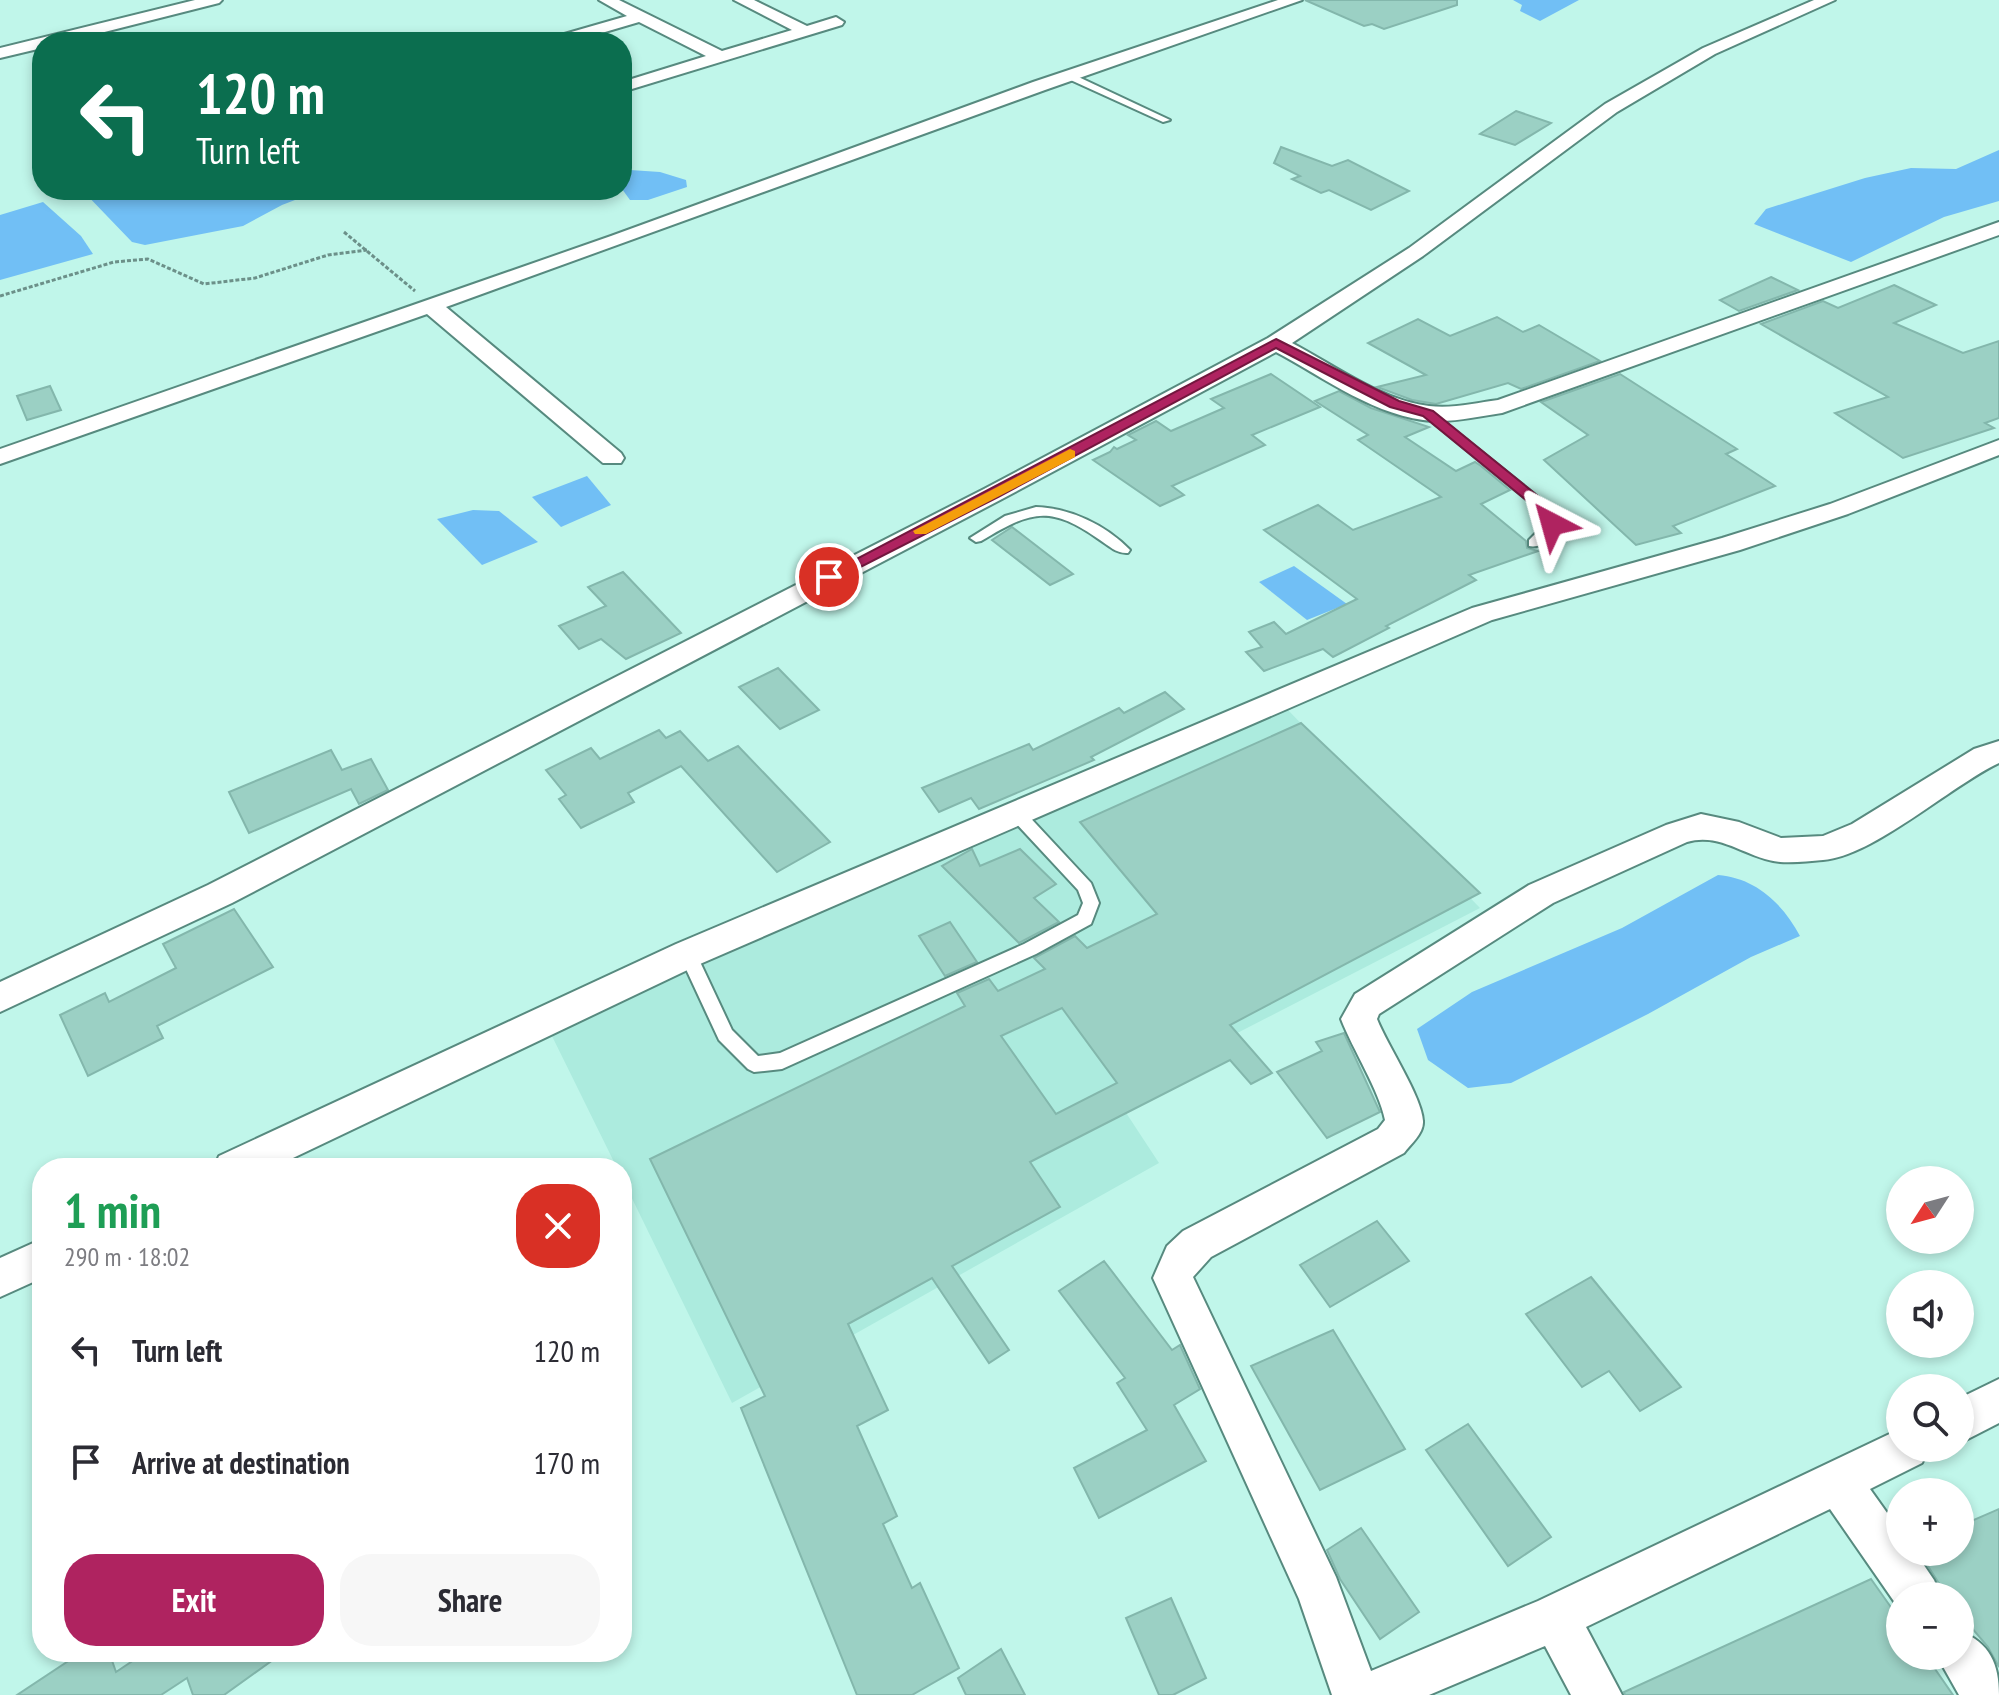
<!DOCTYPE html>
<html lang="en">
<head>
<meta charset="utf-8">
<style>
	:root { --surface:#fff; --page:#f7f7f7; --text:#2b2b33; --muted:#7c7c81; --accent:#af2360 }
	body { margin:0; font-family:"PT Sans Narrow",sans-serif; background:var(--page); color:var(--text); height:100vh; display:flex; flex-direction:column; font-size:30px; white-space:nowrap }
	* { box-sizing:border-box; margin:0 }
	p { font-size:26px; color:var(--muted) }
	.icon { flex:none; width:44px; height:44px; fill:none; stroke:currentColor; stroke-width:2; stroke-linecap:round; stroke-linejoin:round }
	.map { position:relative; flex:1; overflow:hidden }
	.panel { position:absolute; left:32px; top:1158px; width:600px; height:504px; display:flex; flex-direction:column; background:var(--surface); border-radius:32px; box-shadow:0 4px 12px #0003 }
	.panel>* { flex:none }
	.banner { position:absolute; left:32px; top:32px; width:600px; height:168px; border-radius:32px; box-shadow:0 4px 12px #0003; background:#0b6e4f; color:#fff; overflow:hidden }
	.needle { width:52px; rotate:234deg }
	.tools { position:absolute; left:1886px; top:1166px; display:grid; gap:16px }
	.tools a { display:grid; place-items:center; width:88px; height:88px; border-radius:50%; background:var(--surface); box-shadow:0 4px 12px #0003; font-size:40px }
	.pin { position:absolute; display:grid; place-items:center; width:68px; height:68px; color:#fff; margin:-34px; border:4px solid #fff; border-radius:50%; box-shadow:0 2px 8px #0007 }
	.me { position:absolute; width:88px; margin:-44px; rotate:321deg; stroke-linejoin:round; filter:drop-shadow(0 0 6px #0008) }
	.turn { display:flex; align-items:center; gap:28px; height:168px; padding:0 32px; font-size:36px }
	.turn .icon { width:104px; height:104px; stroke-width:2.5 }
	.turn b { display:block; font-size:56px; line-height:68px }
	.round { display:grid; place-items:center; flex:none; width:84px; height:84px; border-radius:32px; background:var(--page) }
	.overview { display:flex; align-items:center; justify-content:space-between; height:136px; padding:0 32px }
	h1 { font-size:48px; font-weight:600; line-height:60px; color:#1e9e55 }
	.action { display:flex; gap:16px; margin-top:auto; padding:16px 32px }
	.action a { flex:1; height:92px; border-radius:32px; background:var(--accent); color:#fff; font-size:32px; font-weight:600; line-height:92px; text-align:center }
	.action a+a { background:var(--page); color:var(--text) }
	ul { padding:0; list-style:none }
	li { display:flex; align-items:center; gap:24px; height:112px; padding:0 32px }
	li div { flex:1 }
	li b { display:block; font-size:30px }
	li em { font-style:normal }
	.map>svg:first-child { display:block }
</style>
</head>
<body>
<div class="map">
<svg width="1999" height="1695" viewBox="0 0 1999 1695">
	<rect width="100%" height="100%" fill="#c0f6ea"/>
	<path fill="#acebde" d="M 1287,709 L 1480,908 L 1115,1096 L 1159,1163 L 732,1403 L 622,1178 L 622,1168 L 617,1168 L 549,1030 Z"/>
	<g fill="#71bff5">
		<path d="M 1513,0 L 1579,0 L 1540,21 L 1520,11 L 1522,5 Z"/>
		<path d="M 1999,150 L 1999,201 L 1944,217 L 1851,262 L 1754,224 L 1766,209 L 1865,178 L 1911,168 L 1956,169 Z"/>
		<path d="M 630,170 L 660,172 L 686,180 L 687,187 L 648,200 L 630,200 L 622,189 L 622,173 Z"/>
		<path d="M 82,190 L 321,190 L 282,205 L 243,226 L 145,245 L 132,242 Z"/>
		<path d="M 43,202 L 81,236 L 93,254 L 0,280 L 0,215 Z"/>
		<path d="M 587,476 L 611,505 L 561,527 L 532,497 Z"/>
		<path d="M 473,510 L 499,511 L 538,542 L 482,565 L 437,519 Z"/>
		<path d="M 1294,566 L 1347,604 L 1307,620 L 1259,582 Z"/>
		<path d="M 1718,875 C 1756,878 1783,904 1800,936 L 1751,957 L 1648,1014 L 1511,1083 L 1468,1088 L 1428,1060 L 1417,1029 L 1472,992 L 1622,928 Z"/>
	</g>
	<g fill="#9bd0c4" stroke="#83b7ac" stroke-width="2" fill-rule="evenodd">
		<path d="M 1305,0 L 1457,0 L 1457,5 L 1384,29 L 1372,24 L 1364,26 Z"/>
		<path d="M 1516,111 L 1551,123 L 1515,145 L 1480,134 Z"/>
		<path d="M 1281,147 L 1332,166 L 1348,160 L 1409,191 L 1371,210 L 1329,190 L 1321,193 L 1292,179 L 1300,176 L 1274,163 Z"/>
		<path d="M 1771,277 L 1798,290 L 1739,311 L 1720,300 Z"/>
		<path d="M 1894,285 L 1936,305 L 1894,323 L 1963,353 L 1999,341 L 1999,418 L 1985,423 L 1994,428 L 1903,458 L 1835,413 L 1888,397 L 1761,324 L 1823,301 L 1838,308 Z"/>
		<path d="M 1497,317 L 1523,332 L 1539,325 L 1600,361 L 1521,389 L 1508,383 L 1436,404 L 1412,400 L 1377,387 L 1426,375 L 1368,343 L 1418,319 L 1450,336 Z"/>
		<path d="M 1271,374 L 1320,407 L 1252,435 L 1265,445 L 1172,486 L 1184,495 L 1160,506 L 1093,460 L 1110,452 L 1114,447 L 1117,449 L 1136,440 L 1128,435 L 1156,421 L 1171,431 L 1224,408 L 1211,399 Z"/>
		<path d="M 1620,374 L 1737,449 L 1726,454 L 1775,486 L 1673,526 L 1681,533 L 1636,545 L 1544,460 L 1588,435 L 1541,402 Z"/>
		<path d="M 50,386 L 61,410 L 27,420 L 17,396 Z"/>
		<path d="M 1339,391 L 1371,408 L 1429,427 L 1405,437 L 1456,471 L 1475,462 L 1481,466 L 1510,490 L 1481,504 L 1526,541 L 1527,548 L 1538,551 L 1469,575 L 1476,580 L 1386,626 L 1389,628 L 1333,657 L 1323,649 L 1264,671 L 1246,652 L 1262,647 L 1249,632 L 1274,622 L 1286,634 L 1357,599 L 1264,530 L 1318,505 L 1353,530 L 1441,497 L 1358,440 L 1368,435 L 1315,401 Z"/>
		<path d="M 1012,527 L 1073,574 L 1050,585 L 992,540 Z"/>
		<path d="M 623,572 L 681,633 L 626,659 L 601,639 L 579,649 L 559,626 L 606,606 L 588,587 Z"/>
		<path d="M 778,668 L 819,710 L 780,729 L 739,687 Z"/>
		<path d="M 1165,692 L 1184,709 L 1091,757 L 1094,760 L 979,809 L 971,798 L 939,812 L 922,788 L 1029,744 L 1033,750 L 1119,708 L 1124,713 Z"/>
		<path d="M 1301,723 L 1480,893 L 1230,1025 L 1272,1073 L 1251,1084 L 1230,1060 L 1030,1162 L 1060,1207 L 952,1266 L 1009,1350 L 989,1363 L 932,1278 L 848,1324 L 888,1410 L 857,1426 L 897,1516 L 883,1524 L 912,1588 L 920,1583 L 959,1668 L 912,1695 L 857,1695 L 741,1408 L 765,1396 L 650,1159 L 965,1006 L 957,993 L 989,979 L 998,991 L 1045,969 L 1034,958 L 1075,936 L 1087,948 L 1157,914 L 1080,822 ZM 1062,1008 L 1117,1083 L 1056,1114 L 1001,1036 Z"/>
		<path d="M 659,730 L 666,738 L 680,731 L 708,761 L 738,746 L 830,842 L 777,872 L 681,766 L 628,793 L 634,802 L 581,828 L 559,799 L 566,795 L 546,770 L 591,748 L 600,759 Z"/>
		<path d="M 331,750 L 342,770 L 371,759 L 388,790 L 359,804 L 351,789 L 249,833 L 229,792 Z"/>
		<path d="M 972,849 L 980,866 L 1020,849 L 1056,884 L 1034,898 L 1059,922 L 1019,943 L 942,866 Z"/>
		<path d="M 234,909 L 273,967 L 157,1026 L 163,1038 L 88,1076 L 60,1015 L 105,993 L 109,1002 L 176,968 L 163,944 Z"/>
		<path d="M 950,922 L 977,962 L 945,976 L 919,936 Z"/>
		<path d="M 1344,1033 L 1380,1112 L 1327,1138 L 1277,1072 L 1322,1051 L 1316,1042 Z"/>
		<path d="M 1377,1221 L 1409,1261 L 1330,1307 L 1300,1265 Z"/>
		<path d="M 1104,1261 L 1172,1350 L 1180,1345 L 1200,1389 L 1174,1405 L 1206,1461 L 1099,1518 L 1074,1468 L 1147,1430 L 1117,1383 L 1125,1378 L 1059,1291 Z"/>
		<path d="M 1591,1277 L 1681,1387 L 1640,1411 L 1609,1371 L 1582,1387 L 1526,1314 Z"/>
		<path d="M 1333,1330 L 1405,1449 L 1320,1490 L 1251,1366 Z"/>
		<path d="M 1468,1424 L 1551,1537 L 1508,1566 L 1426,1450 Z"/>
		<path d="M 1999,1509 L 1999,1667 L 1988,1647 L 1960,1614 L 1960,1596 L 1947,1596 L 1919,1552 L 1960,1552 L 1960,1526 Z"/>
		<path d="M 1361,1528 L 1419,1612 L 1380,1639 L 1340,1579 L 1327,1550 Z"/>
		<path d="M 1871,1579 L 1900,1620 L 1900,1656 L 1926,1656 L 1953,1695 L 1625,1695 L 1624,1692 Z"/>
		<path d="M 1171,1598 L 1206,1678 L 1173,1695 L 1159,1695 L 1126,1618 Z"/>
		<path d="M 1001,1649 L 1025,1695 L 966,1695 L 958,1678 Z"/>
		<path d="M 82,1652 L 109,1652 L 116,1672 L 146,1652 L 284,1652 L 224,1695 L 193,1695 L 187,1678 L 161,1695 L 17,1695 Z"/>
	</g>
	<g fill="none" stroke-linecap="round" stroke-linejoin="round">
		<g stroke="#578a7f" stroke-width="4">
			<g id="service">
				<path d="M 1064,73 L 1070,73 L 1170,120 L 1163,122 L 1064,77 Z"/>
				<path d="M 1428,409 L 1553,509 L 1555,526 C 1551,537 1542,549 1529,546 L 1529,540 L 1543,526 L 1543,513 L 1424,415 L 1422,413 Z"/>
				<path d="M 1036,507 C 1070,508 1106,525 1130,550 L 1128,553 C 1117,554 1109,546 1100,540 C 1049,504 1031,511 981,541 L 976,542 L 970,538 L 1005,516 Z"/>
				<path d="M 1017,808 L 1023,810 L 1091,883 L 1099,903 L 1091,924 L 1036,954 L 782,1069 L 754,1072 L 748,1069 L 719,1040 L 679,954 L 682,949 L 688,947 L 694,949 L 732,1030 L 758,1056 L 780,1053 L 1024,944 L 1078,915 L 1083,903 L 1078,890 L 1011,818 L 1009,814 Z"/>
			</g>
		</g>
		<g stroke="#578a7f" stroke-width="4">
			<g id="minor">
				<path d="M 195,0 L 222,0 L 219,3 L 65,42 L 42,42 L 42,48 L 0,58 L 0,48 Z"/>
				<path d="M 599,0 L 619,0 L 722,51 L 792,30 L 734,0 L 754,0 L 807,26 L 836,17 L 844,22 L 842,25 L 622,92 L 622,82 L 706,56 L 639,22 L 571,42 L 545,42 L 547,39 L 627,16 Z"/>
				<path d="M 1278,0 L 1302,0 L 1045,90 L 446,307 L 621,453 L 624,458 L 621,463 L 603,463 L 427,314 L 0,464 L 0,449 L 611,236 L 1033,82 Z"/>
				<path d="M 1814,0 L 1835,0 L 1715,54 L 1617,112 L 1423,256 L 1292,343 C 1334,365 1380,400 1429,406 C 1452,409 1475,403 1498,400 L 1999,222 L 1999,235 L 1502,413 C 1480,416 1457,422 1434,421 C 1377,418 1325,378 1276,352 L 1002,499 L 232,903 L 0,1012 L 0,982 L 208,885 L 984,489 L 1268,338 L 1409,248 L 1605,104 L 1703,48 Z"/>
				<path d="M 1999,440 L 1999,455 L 1848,514 L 1740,550 L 1492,620 L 700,964 L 272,1168 L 214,1168 L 219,1156 L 676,944 L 1472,608 L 1722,538 L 1830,504 Z"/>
				<path d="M 1999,741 L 1999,763 C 1950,786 1874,856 1823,860 C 1810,861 1794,863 1780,862 C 1747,859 1722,832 1687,842 L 1553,903 L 1379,1014 L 1377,1019 C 1387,1045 1422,1097 1423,1121 C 1424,1133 1411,1144 1404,1153 L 1211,1257 L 1193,1277 L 1336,1577 L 1371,1671 L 1538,1601 L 1900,1429 L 1900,1448 L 1929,1448 L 1922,1463 L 1870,1489 L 1900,1531 L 1900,1552 L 1915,1552 L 1934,1580 L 1941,1596 L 1900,1596 L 1900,1610 L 1830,1509 L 1586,1627 L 1622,1695 L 1571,1695 L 1545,1646 L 1429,1695 L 1332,1695 L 1299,1599 L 1153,1278 L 1167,1246 L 1183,1231 L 1378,1129 L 1385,1120 C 1379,1090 1353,1050 1341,1019 L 1355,994 L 1529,885 L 1666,825 L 1701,814 L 1739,822 L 1781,838 L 1823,836 L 1852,824 L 1974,749 Z"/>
				<path d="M 42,1239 L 42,1278 L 0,1297 L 0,1258 Z"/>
				<path d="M 1999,1379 L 1999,1423 L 1960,1443 L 1960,1398 Z"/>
				<path d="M 1960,1631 C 1990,1643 1999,1664 1999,1695 L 1959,1695 L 1937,1656 L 1960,1656 Z"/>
			</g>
		</g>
		<g stroke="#6c9089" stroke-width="3" stroke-dasharray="4 2" stroke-linecap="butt">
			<path d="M 344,232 L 415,291"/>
			<path d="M 0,296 L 114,262 L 148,259 L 204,284 L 255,278 L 328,255 L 367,250"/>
		</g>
		<use href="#service" fill="#fff" fill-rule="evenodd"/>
		<use href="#minor" fill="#fff" fill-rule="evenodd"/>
	</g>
	<path fill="#af2360" stroke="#72173e" stroke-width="2" d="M 1276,339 L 1399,401 L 1433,411 L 1554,509 L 1559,524 L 1557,527 L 1546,527 L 1542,513 L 1423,416 L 1390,407 L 1276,348 L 998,497 L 835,580 L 824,580 L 822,577 Z"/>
	<path fill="#f59e0b" d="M 1070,449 L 1075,451 L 1075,457 L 926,534 L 915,534 L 913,531 Z"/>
</svg>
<div class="tools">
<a><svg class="needle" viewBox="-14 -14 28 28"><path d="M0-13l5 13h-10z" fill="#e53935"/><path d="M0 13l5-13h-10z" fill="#7c7c81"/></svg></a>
<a><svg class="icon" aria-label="sound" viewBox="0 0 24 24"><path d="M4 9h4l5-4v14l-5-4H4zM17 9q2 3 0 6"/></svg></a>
<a><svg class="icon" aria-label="search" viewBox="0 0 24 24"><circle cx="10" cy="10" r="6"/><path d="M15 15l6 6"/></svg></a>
<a>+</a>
<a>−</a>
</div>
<div class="pin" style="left:829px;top:577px;background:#d93025"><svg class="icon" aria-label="arrive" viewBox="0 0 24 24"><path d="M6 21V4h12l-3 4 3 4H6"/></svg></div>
<svg class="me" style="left:1552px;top:524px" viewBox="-20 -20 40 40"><path d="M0-17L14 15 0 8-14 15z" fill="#af2360" stroke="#fff" stroke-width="4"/></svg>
<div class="banner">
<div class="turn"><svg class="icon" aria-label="left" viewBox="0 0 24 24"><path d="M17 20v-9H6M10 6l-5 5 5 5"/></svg><div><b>120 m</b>Turn left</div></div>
</div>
<section class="panel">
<div class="overview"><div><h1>1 min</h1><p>290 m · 18:02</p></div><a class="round" style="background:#d93025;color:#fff"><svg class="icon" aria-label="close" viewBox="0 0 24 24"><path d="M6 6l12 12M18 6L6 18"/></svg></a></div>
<ul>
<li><svg class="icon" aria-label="left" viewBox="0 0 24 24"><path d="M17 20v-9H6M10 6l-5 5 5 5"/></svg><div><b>Turn left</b></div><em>120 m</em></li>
<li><svg class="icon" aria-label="arrive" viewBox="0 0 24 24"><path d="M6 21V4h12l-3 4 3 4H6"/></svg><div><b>Arrive at destination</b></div><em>170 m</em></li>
</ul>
<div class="action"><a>Exit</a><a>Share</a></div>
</section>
</div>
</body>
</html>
